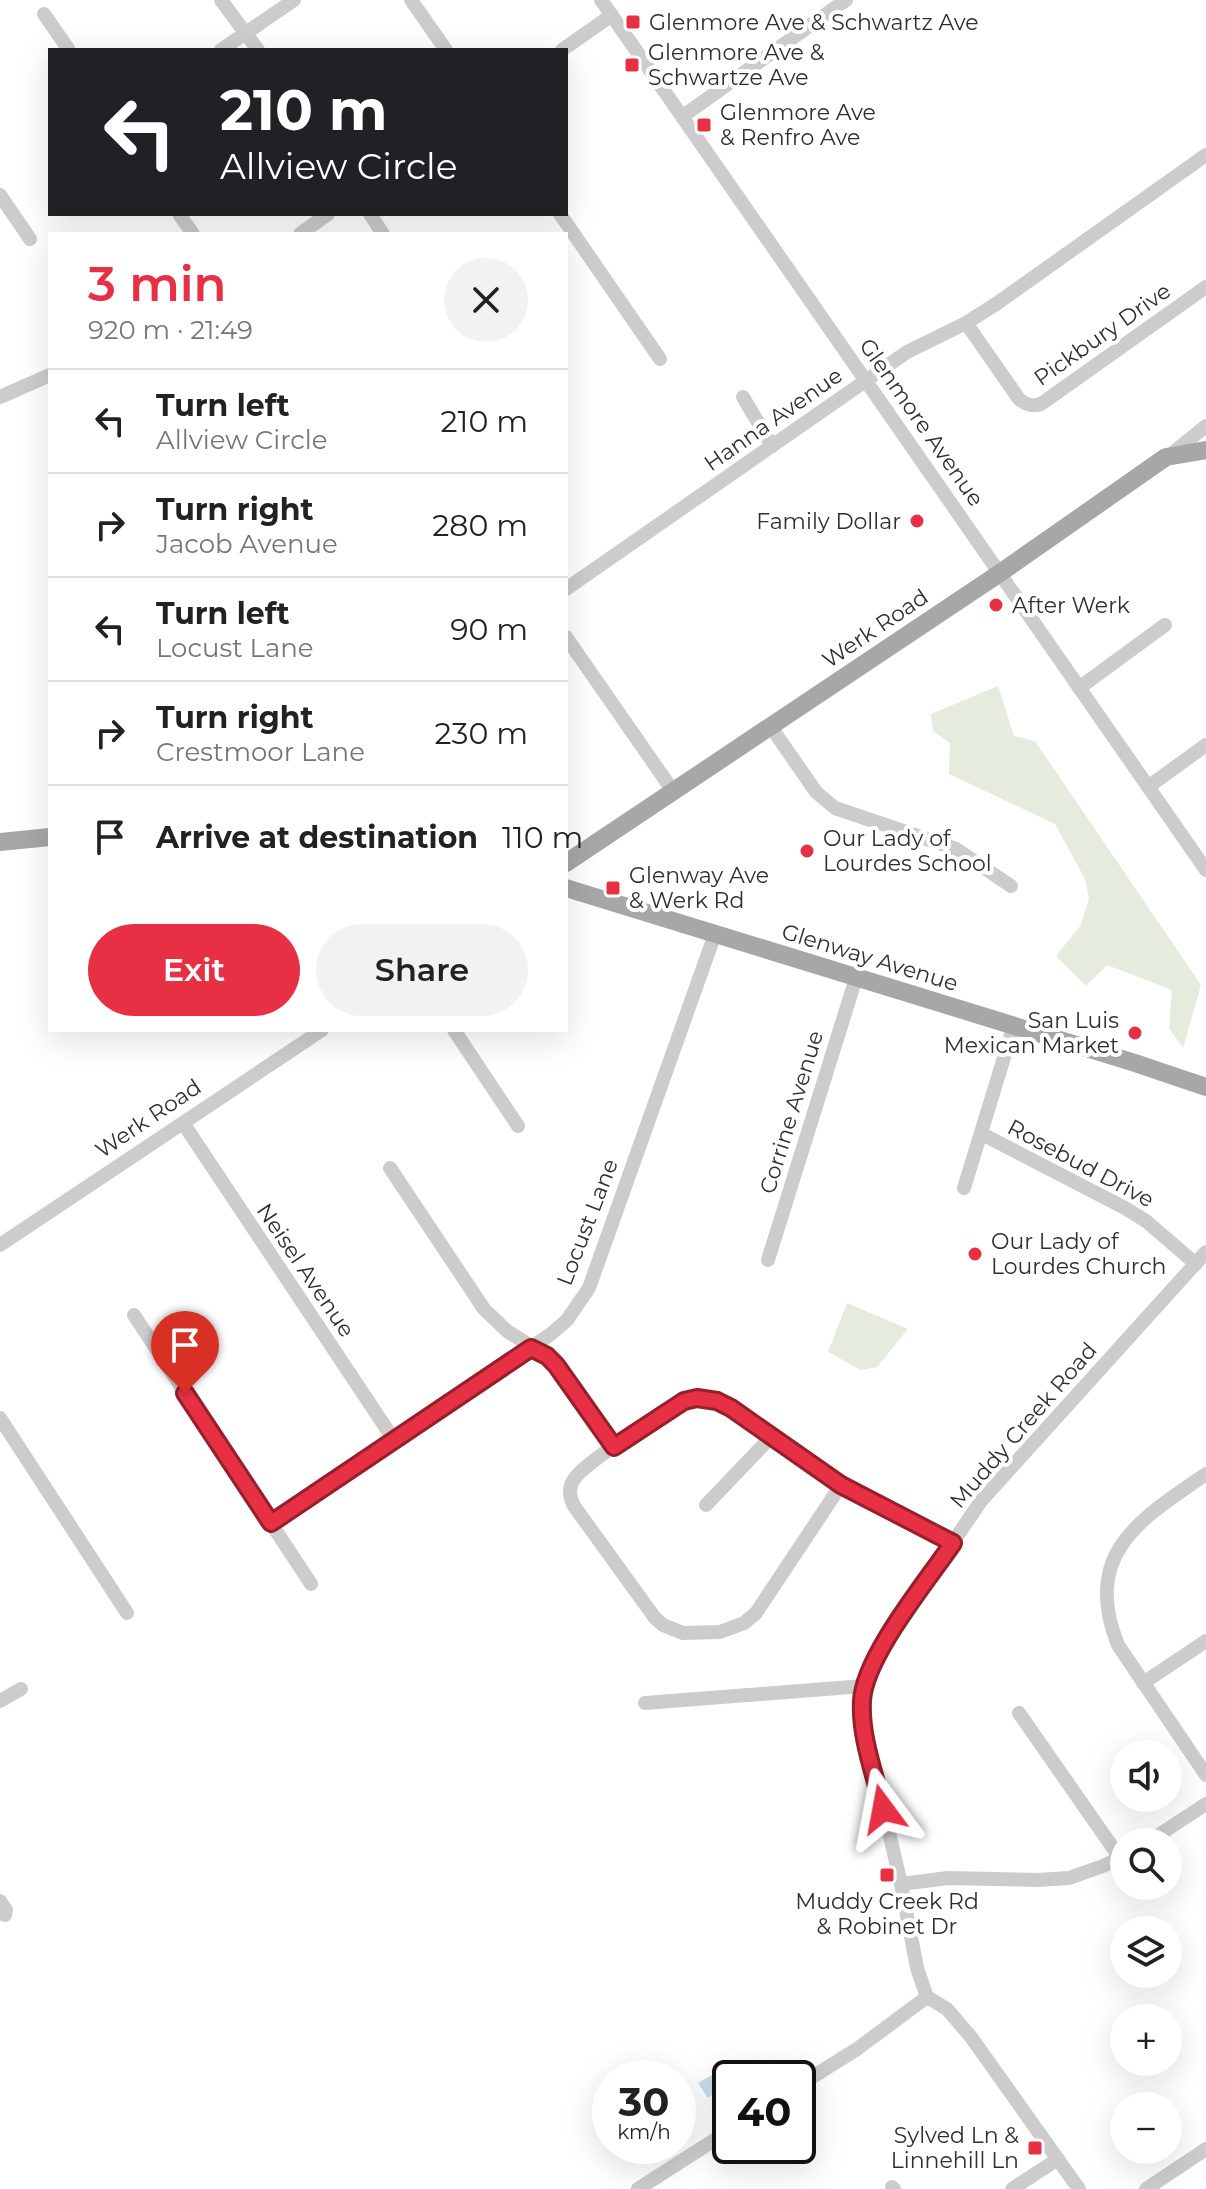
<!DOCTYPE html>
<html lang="en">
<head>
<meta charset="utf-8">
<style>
	:root { --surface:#fff; --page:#f2f2f2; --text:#222; --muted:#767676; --line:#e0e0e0; --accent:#e73044 }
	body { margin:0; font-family:Montserrat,sans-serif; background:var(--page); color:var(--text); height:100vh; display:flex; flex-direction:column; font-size:30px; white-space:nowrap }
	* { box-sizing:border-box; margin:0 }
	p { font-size:26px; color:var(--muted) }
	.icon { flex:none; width:44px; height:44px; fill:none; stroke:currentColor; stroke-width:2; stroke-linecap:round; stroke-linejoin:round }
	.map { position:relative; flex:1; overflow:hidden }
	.side { position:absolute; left:48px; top:232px; width:520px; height:800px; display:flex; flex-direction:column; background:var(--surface); border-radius:0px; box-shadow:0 8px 32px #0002 }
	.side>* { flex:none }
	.guide { position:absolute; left:48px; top:48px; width:520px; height:168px; border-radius:0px; box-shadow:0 8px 32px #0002; background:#202124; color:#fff; overflow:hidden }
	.buttons { position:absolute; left:1110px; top:1740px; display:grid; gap:16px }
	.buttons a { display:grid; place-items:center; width:72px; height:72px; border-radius:50%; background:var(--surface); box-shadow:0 8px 32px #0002; font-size:40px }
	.speed { position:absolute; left:592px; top:2060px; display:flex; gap:16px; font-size:40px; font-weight:700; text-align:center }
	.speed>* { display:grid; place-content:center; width:104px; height:104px; border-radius:50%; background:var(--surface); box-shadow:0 8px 32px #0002; line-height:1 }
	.speed small { font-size:20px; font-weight:400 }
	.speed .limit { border:4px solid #111; border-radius:12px; background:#fff; color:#111 }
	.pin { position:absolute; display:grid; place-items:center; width:68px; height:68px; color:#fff; margin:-82px -34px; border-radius:50% 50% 50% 0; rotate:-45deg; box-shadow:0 0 8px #0007 }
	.pin .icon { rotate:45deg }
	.me { position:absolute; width:88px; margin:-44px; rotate:347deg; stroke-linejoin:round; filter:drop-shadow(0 0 6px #0008) }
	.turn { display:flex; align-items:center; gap:28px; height:168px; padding:0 40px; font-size:36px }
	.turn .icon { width:104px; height:104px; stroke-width:2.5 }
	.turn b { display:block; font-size:56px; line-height:68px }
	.round { display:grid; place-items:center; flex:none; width:84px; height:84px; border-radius:42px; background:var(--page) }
	.headline { display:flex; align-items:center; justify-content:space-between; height:136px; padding:0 40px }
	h1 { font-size:48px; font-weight:600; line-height:60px; color:var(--accent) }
	.action { display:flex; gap:16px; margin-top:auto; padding:16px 40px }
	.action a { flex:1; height:92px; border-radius:48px; background:var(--accent); color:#fff; font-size:32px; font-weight:600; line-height:92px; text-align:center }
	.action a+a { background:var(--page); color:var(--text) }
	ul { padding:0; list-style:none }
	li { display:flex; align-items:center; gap:24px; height:104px; padding:0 40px; border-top:2px solid var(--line) }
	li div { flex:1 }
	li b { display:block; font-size:30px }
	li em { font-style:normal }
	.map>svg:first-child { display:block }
</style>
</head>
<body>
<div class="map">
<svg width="1206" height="2189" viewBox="0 0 1206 2189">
	<rect width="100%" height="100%" fill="#fff"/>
	<g fill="#e5ecdd">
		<path d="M 998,686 L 1014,736 L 1035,741 L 1201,985 L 1183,1048 L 1169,1028 L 1172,990 L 1107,965 L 1086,986 L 1056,956 L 1080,926 L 1089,899 L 1085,879 L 1055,824 L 949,774 L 950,743 L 933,731 L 931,714 Z"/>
		<path d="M 847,1303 L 908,1329 L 877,1367 L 861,1370 L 828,1352 Z"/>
	</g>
	<path fill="#c9dfec" d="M 728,2066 L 736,2078 L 730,2078 L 730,2082 L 708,2098 L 698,2083 Z"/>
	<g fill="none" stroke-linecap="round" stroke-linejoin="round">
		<g stroke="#ccc" stroke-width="14">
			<path d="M 221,0 L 258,50"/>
			<path d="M 411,0 L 446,50"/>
			<path d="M 601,0 L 1206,870"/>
			<path d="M 44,14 L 69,50"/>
			<path d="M 221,50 L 294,0"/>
			<path d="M 562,50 L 612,15"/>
			<path d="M 683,116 L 846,0"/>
			<path d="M 0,195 L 30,239"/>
			<path d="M 179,214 L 193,234"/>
			<path d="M 370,214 L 383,234"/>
			<path d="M 560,214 L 660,359"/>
			<path d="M 300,234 L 328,214"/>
			<path d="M 966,323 L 1019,399 C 1026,405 1032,407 1041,404 L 1206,287"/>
			<path d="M 0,397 L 50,375"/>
			<path d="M 743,397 L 772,446"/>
			<path d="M 1169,456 L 1206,426"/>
			<path d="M 566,589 L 907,352 L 966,323 L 996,304 L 1206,155"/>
			<path d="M 566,637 L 673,791"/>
			<path d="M 1079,688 L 1165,625"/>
			<path d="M 771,727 L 816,792 L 835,808 L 956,849 L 1011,886"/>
			<path d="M 1148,787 L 1206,745"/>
			<path d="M 454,1030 L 518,1126"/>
			<path d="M 183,1123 L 394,1440"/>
			<path d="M 982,1134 L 1125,1208 L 1146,1221 L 1196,1264"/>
			<path d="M 390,1168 L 484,1309 L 507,1331 L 547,1356 L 556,1365 L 614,1447"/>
			<path d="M 964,1188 L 1014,1025"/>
			<path d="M 0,1245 L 322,1030"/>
			<path d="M 768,1260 L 856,978"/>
			<path d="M 134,1315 L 311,1584"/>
			<path d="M 0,1418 L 127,1613"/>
			<path d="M 1206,1474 C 1141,1519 1081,1553 1118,1645 L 1206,1775"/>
			<path d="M 841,1485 L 756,1613 L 744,1623 L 720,1632 L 683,1633 L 663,1625 L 655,1618 L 574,1506 C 570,1498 568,1489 573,1481 C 581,1464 656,1419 676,1405 L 684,1401 L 706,1398 L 731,1408 L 841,1485 L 953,1543"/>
			<path d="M 706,1505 L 772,1436"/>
			<path d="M 271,1523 L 551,1334 L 567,1320 L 589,1288 L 715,934"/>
			<path d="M 1143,1683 L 1206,1641"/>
			<path d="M 0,1701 L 21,1689"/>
			<path d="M 645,1703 L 864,1686"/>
			<path d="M 1019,1713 L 1120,1858"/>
			<path d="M 1148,1842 L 1206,1804"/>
			<path d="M 901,1884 L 948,1878 L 1038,1880 L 1069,1878 L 1103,1866 L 1124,1856"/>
			<path d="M 0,1901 L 6,1910 L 5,1915"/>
			<path d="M 927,1997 L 917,1968 L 901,1884 L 863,1720 C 862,1696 865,1678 876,1656 L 981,1501 L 1206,1252"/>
			<path d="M 927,1997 L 947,2009 L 971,2037 L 1079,2189"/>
			<path d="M 798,2086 L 857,2049 L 927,1997"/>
			<path d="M 892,2187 L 894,2189"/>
			<path d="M 638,2189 L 730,2130"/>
			<path d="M 1012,2189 L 1058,2159"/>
			<path d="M 1146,2189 L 1206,2149"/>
		</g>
		<g stroke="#a7a7a7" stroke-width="18">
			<path d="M 0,842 L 50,837"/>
			<path d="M 566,863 L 1000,573 L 1166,457 L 1206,450"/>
			<path d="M 566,888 L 1135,1063 L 1206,1087"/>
		</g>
	</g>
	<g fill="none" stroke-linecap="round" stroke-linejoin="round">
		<g stroke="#961f2c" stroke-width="20">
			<path id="route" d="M 185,1393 L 271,1523 L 531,1348 L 547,1356 L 556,1365 L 614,1447 L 684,1401 L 697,1398 L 717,1401 L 731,1408 L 841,1485 L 953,1543 C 927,1581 864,1657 862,1701 C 860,1737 875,1775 883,1809"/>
		</g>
		<use href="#route" stroke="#e73044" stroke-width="14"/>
	</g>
	<g fill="#e73044" stroke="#fff" stroke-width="3">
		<rect x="625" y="14" width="16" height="16" rx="4"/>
		<rect x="624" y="57" width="16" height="16" rx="4"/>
		<rect x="696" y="117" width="16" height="16" rx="4"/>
		<circle cx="917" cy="521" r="8"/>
		<circle cx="996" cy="605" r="8"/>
		<circle cx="807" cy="851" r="8"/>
		<rect x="605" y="880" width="16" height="16" rx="4"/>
		<circle cx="1135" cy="1033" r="8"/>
		<circle cx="975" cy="1254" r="8"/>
		<rect x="879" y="1867" width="16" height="16" rx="4"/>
		<rect x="1027" y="2140" width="16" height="16" rx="4"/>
	</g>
	<g text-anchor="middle" stroke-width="8" stroke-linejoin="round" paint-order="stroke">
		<g font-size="22" fill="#2f2f2f" stroke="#fff" text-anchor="start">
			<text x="649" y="30">Glenmore Ave &amp; Schwartz Ave</text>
			<text x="648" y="60">Glenmore Ave &amp;<tspan x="648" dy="25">Schwartze Ave</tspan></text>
			<text x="720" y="120">Glenmore Ave<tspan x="720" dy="25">&amp; Renfro Ave</tspan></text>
			<text x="901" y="529" text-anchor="end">Family Dollar</text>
			<text x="1012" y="613">After Werk</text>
			<text x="823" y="846">Our Lady of<tspan x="823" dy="25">Lourdes School</tspan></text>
			<text x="629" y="883">Glenway Ave<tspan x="629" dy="25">&amp; Werk Rd</tspan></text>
			<text x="1119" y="1028" text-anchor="end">San Luis<tspan x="1119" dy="25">Mexican Market</tspan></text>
			<text x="991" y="1249">Our Lady of<tspan x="991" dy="25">Lourdes Church</tspan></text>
			<text x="887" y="1909" text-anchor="middle">Muddy Creek Rd<tspan x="887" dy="25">&amp; Robinet Dr</tspan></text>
			<text x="1019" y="2143" text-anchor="end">Sylved Ln &amp;<tspan x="1019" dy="25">Linnehill Ln</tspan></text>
		</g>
		<g font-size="22" fill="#2f2f2f" stroke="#fff">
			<text transform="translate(1102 334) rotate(-35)" y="8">Pickbury Drive</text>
			<text transform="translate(773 419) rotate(-35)" y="8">Hanna Avenue</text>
			<text transform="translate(922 422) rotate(55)" y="8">Glenmore Avenue</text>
			<text transform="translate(875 628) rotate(-34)" y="8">Werk Road</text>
			<text transform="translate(870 957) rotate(17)" y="8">Glenway Avenue</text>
			<text transform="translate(791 1112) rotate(-73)" y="8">Corrine Avenue</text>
			<text transform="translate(148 1118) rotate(-34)" y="8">Werk Road</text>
			<text transform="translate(1081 1163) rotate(28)" y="8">Rosebud Drive</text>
			<text transform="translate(587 1222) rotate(-69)" y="8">Locust Lane</text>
			<text transform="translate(306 1270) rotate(56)" y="8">Neisel Avenue</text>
			<text transform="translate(1023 1425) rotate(-49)" y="8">Muddy Creek Road</text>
		</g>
	</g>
</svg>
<div class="buttons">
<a><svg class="icon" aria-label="sound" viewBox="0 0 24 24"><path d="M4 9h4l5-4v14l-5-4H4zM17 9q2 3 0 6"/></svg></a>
<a><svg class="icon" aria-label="search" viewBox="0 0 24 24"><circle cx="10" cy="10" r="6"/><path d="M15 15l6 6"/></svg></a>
<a><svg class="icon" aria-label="layers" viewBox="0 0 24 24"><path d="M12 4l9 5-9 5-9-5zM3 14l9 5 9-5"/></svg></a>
<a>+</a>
<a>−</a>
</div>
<div class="speed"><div>30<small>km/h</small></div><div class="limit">40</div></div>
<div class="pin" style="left:185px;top:1393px;background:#d93025"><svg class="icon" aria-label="arrive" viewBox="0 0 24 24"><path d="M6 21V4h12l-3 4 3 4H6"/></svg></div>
<svg class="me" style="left:883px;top:1809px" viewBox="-20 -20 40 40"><path d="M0-17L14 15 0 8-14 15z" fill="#e73044" stroke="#fff" stroke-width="4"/></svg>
<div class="guide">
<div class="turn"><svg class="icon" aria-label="left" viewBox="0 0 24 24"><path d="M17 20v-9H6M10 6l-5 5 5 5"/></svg><div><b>210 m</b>Allview Circle</div></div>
</div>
<section class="side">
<div class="headline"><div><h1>3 min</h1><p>920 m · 21:49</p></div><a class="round"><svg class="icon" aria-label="close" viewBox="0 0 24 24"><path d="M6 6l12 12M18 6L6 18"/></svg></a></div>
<ul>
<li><svg class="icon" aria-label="left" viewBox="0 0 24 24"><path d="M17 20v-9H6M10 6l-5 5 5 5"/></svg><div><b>Turn left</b><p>Allview Circle</p></div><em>210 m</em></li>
<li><svg class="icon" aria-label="right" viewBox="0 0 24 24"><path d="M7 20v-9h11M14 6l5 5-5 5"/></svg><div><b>Turn right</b><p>Jacob Avenue</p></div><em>280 m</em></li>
<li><svg class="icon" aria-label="left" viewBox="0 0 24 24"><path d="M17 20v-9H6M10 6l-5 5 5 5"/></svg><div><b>Turn left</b><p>Locust Lane</p></div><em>90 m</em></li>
<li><svg class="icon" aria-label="right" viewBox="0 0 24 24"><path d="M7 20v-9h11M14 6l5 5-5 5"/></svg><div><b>Turn right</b><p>Crestmoor Lane</p></div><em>230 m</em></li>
<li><svg class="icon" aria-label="arrive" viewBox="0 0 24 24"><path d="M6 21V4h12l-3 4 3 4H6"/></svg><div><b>Arrive at destination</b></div><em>110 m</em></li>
</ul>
<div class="action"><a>Exit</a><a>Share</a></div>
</section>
</div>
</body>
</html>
